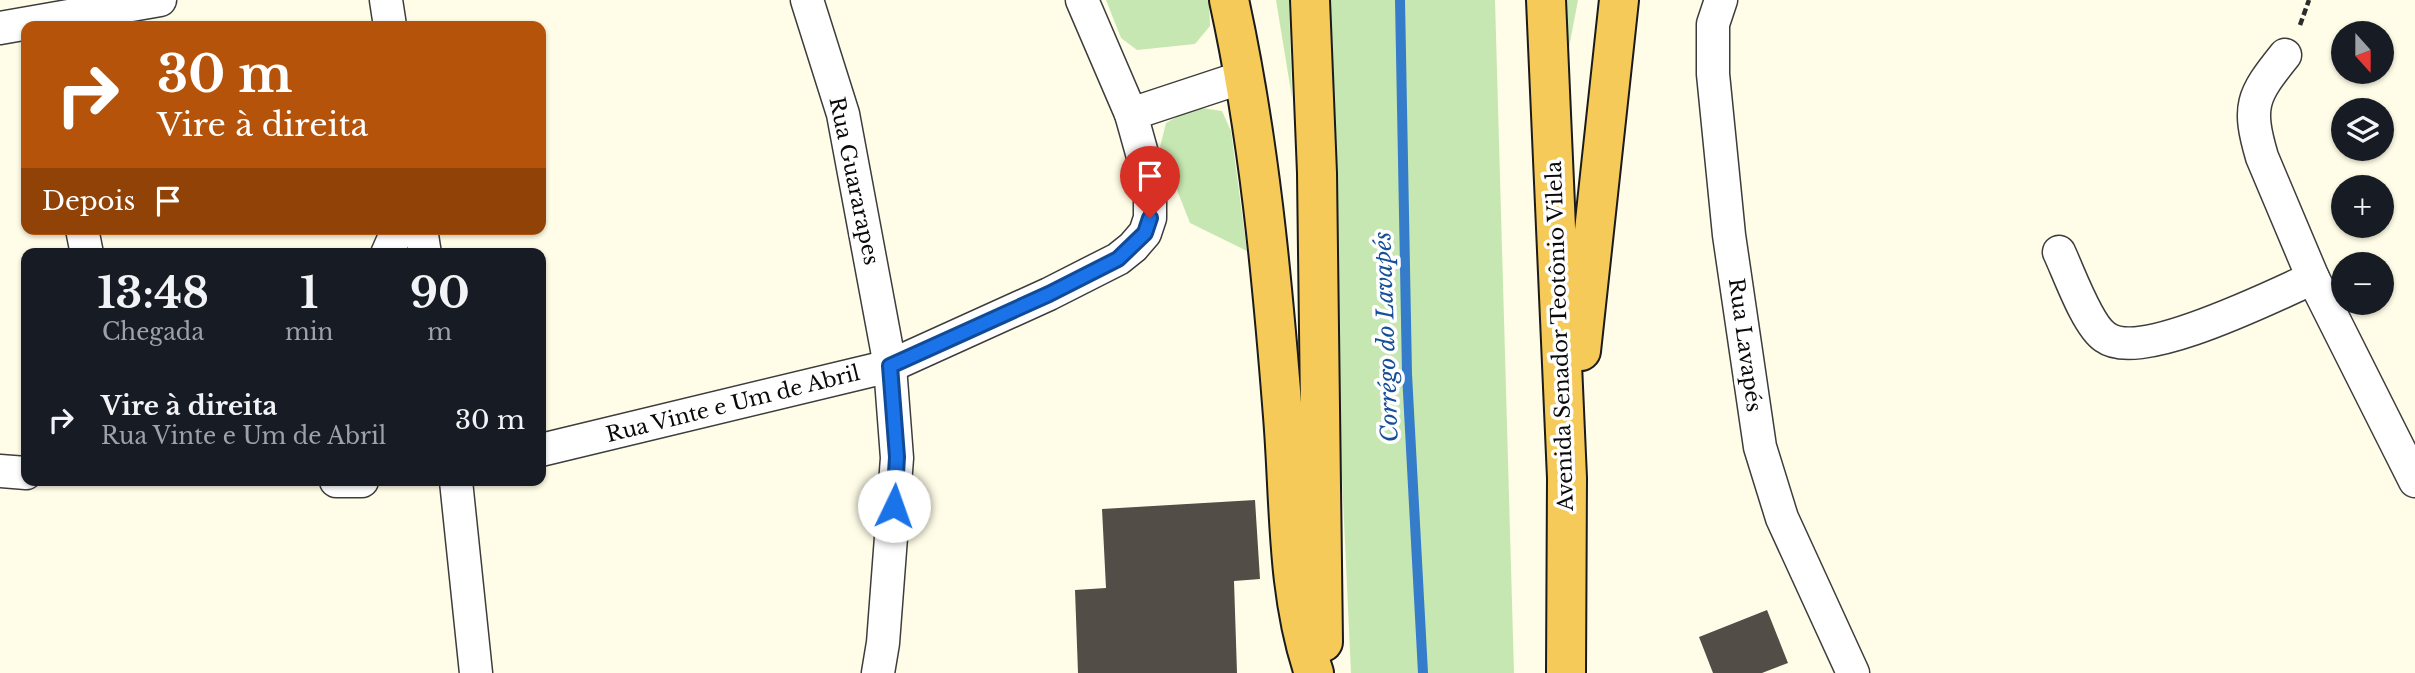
<!DOCTYPE html>
<html lang="pt">
<head>
<meta charset="utf-8">
<style>
	:root { --surface:#171b24; --page:#20242c; --text:#f1f3f6; --muted:#9ea1a6 }
	body { margin:0; font-family:"Libre Baskerville",serif; background:var(--page); color:var(--text); height:100vh; display:flex; flex-direction:column; font-size:26px; white-space:nowrap }
	* { box-sizing:border-box; margin:0 }
	p { font-size:23px; color:var(--muted) }
	.icon { flex:none; width:38px; height:38px; fill:none; stroke:currentColor; stroke-width:2; stroke-linecap:round; stroke-linejoin:round }
	.map { position:relative; flex:1; overflow:hidden }
	.panel { position:absolute; left:21px; top:248px; width:525px; height:238px; display:flex; flex-direction:column; background:var(--surface); border-radius:14px; box-shadow:0 2px 5px #0004 }
	.panel>* { flex:none }
	.banner { position:absolute; left:21px; top:21px; width:525px; height:214px; border-radius:14px; box-shadow:0 2px 5px #0004; background:#b45309; color:#fff; overflow:hidden }
	.needle { width:46px; rotate:159deg }
	.buttons { position:absolute; left:2331px; top:21px; display:grid; gap:14px }
	.buttons a { display:grid; place-items:center; width:63px; height:63px; border-radius:50%; background:var(--surface); box-shadow:0 2px 5px #0004; font-size:35px }
	.pin { position:absolute; display:grid; place-items:center; width:60px; height:60px; color:#fff; margin:-72px -30px; border-radius:50% 50% 50% 0; rotate:-45deg; box-shadow:0 0 7px #0007 }
	.pin .icon { rotate:45deg }
	.me { position:absolute; width:77px; margin:-38px; rotate:3deg; stroke-linejoin:round; filter:drop-shadow(0 0 5px #0008) }
	.turn { display:flex; align-items:center; gap:24px; height:147px; padding:0 21px; font-size:32px }
	.turn .icon { width:91px; height:91px; stroke-width:2.5 }
	.turn b { display:block; font-size:49px; line-height:60px }
	.then { display:flex; align-items:center; height:66px; padding:0 21px; background:#0003; gap:14px; font-size:26px }
	.eta { display:flex; justify-content:space-evenly; align-items:center; height:119px; text-align:center }
	.eta b { font-size:42px; font-weight:800; line-height:49px }
	ul { padding:0; list-style:none }
	li { display:flex; align-items:center; gap:21px; height:105px; padding:0 21px }
	li div { flex:1 }
	li b { display:block; font-size:26px }
	li em { font-style:normal }
	.map>svg:first-child { display:block }
</style>
</head>
<body>
<div class="map">
<svg width="2415" height="673" viewBox="0 0 2415 673">
	<rect width="100%" height="100%" fill="#fffde7"/>
	<g fill="#c7e7b2">
		<path d="M 1106,0 L 1209,0 L 1210,26 L 1195,44 L 1137,50 L 1121,38 Z"/>
		<path d="M 1276,0 L 1289,0 L 1292,98 Z"/>
		<path d="M 1320,0 L 1495,0 L 1514,673 L 1351,673 Z"/>
		<path d="M 1551,0 L 1578,0 L 1554,127 Z"/>
		<path d="M 1195,107 L 1222,111 L 1231,131 L 1247,251 L 1190,223 L 1160,147 L 1166,123 Z"/>
	</g>
	<g fill="none" stroke-linecap="round" stroke-linejoin="round">
		<path stroke="#357ccb" stroke-width="10" d="M 1400,0 L 1407,374 L 1423,673"/>
	</g>
	<g fill="#524d47">
		<path d="M 1255,500 L 1260,579 L 1234,581 L 1237,673 L 1078,673 L 1075,590 L 1106,588 L 1102,509 Z"/>
		<path d="M 1767,610 L 1788,663 L 1762,673 L 1713,673 L 1699,637 Z"/>
	</g>
	<g fill="none" stroke-linecap="round" stroke-linejoin="round">
		<g stroke="#3d3d3d" stroke-width="35">
			<g id="minor">
				<path d="M 386,0 L 390,26"/>
				<path d="M 807,0 L 843,114 L 890,366 L 897,458 L 883,643 L 878,673"/>
				<path d="M 1721,0 L 1713,24 L 1713,74 L 1729,235 L 1760,447 L 1782,518 L 1853,673"/>
				<path d="M 0,28 L 160,0"/>
				<path d="M 2285,55 C 2252,96 2247,106 2262,157 L 2313,278 L 2415,481"/>
				<path d="M 1131,114 L 1246,76"/>
				<path d="M 82,229 L 87,254"/>
				<path d="M 421,229 L 425,254"/>
				<path d="M 2059,252 C 2069,273 2087,325 2105,337 C 2140,363 2275,295 2313,278"/>
				<path d="M 387,254 L 398,229"/>
				<path d="M 541,450 L 890,366 L 1049,294 L 1118,259 L 1133,247 L 1145,233 L 1150,218 L 1150,193 L 1145,164 L 1131,114 L 1082,0"/>
				<path d="M 0,471 L 26,473"/>
				<path d="M 336,481 L 362,481"/>
				<path d="M 456,481 L 476,673"/>
			</g>
		</g>
		<g stroke="#1b1b1b" stroke-width="42">
			<g id="trunk">
				<path d="M 1229,0 C 1259,137 1272,276 1283,416 C 1290,501 1286,591 1314,673"/>
				<path d="M 1310,0 L 1317,173 L 1323,642"/>
				<path d="M 1546,0 L 1567,478 L 1566,673"/>
				<path d="M 1581,351 L 1619,0"/>
			</g>
		</g>
		<path stroke="#2c2c2c" stroke-width="4.5" stroke-dasharray="7 3.5" stroke-linecap="butt" d="M 2300,25 L 2309,0"/>
		<use href="#minor" stroke="#fff" stroke-width="32"/>
		<use href="#trunk" stroke="#f6ca58" stroke-width="38"/>
	</g>
	<g fill="none" stroke-linecap="round" stroke-linejoin="round">
		<g stroke="#114b97" stroke-width="18">
			<path id="route" d="M 894,506 L 897,457 L 890,366 L 1049,294 L 1118,259 L 1145,233 L 1150,218"/>
		</g>
		<use href="#route" stroke="#1a73e8" stroke-width="12"/>
	</g>
	<g text-anchor="middle" stroke-width="7" stroke-linejoin="round" paint-order="stroke">
		<g font-size="21" fill="#0a0a0a" stroke="#fff">
			<text transform="translate(854 181) rotate(78)" y="7">Rua Guararapes</text>
			<text transform="translate(1560 336) rotate(-92)" y="7">Avenida Senador Teotônio Vilela</text>
			<text transform="translate(1745 345) rotate(82)" y="7">Rua Lavapés</text>
			<text transform="translate(733 404) rotate(-14)" y="7">Rua Vinte e Um de Abril</text>
		</g>
		<g font-size="23" font-style="italic" fill="#164f99" stroke="#fff">
			<text transform="translate(1386 337) rotate(-92)" y="8">Corrégo do Lavapés</text>
		</g>
	</g>
</svg>
<div class="buttons">
<a><svg class="needle" viewBox="-14 -14 28 28"><path d="M0-13l5 13h-10z" fill="#e53935"/><path d="M0 13l5-13h-10z" fill="#9ea1a6"/></svg></a>
<a><svg class="icon" aria-label="layers" viewBox="0 0 24 24"><path d="M12 4l9 5-9 5-9-5zM3 14l9 5 9-5"/></svg></a>
<a>+</a>
<a>−</a>
</div>
<div class="pin" style="left:1150px;top:218px;background:#d93025"><svg class="icon" aria-label="arrive" viewBox="0 0 24 24"><path d="M6 21V4h12l-3 4 3 4H6"/></svg></div>
<svg class="me" style="left:894px;top:506px" viewBox="-20 -20 40 40"><circle r="19" fill="#fff"/><path d="M0-13L10 11 0 6-10 11z" fill="#1a73e8"/></svg>
<div class="banner">
<div class="turn"><svg class="icon" aria-label="right" viewBox="0 0 24 24"><path d="M7 20v-9h11M14 6l5 5-5 5"/></svg><div><b>30 m</b>Vire à direita</div></div>
<div class="then">Depois<svg class="icon" aria-label="arrive" viewBox="0 0 24 24"><path d="M6 21V4h12l-3 4 3 4H6"/></svg></div>
</div>
<section class="panel">
<div class="eta">
<div><b>13:48</b><p>Chegada</p></div>
<div><b>1</b><p>min</p></div>
<div><b>90</b><p>m</p></div>
</div>
<ul>
<li><svg class="icon" aria-label="right" viewBox="0 0 24 24"><path d="M7 20v-9h11M14 6l5 5-5 5"/></svg><div><b>Vire à direita</b><p>Rua Vinte e Um de Abril</p></div><em>30 m</em></li>
</ul>
</section>
</div>
</body>
</html>
